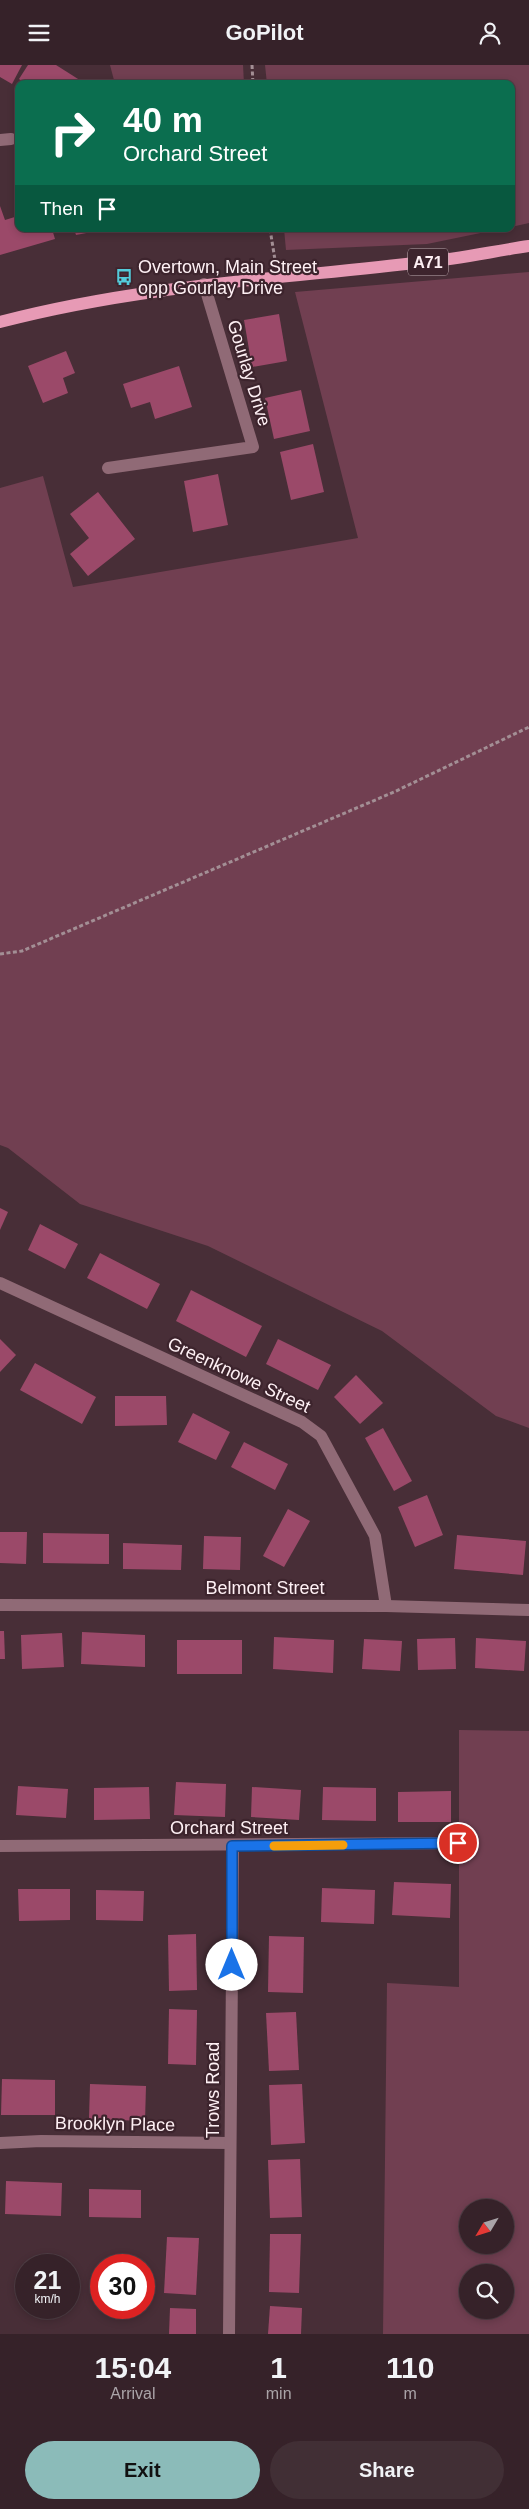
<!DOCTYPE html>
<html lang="en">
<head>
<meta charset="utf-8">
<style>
	:root { --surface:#362229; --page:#412f35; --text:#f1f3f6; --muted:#aaa4a8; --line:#503f46; --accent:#8bbbb9 }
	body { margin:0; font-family:Arial,sans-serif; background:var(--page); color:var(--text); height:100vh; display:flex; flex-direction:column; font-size:19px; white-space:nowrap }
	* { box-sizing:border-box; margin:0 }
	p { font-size:16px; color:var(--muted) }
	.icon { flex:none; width:28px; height:28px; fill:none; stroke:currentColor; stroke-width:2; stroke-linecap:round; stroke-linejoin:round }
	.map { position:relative; height:2269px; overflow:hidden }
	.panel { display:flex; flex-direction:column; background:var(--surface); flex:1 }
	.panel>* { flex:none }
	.hud { position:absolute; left:15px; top:15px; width:500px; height:152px; border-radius:10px; box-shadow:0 2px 8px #0003,0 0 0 1px var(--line); background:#0b6e4f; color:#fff; overflow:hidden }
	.needle { width:32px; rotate:232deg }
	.controls { position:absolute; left:459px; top:2134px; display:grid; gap:10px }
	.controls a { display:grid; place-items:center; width:55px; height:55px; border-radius:50%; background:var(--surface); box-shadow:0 2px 8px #0003,0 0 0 1px var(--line); font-size:25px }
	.speed { position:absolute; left:15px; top:2189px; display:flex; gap:10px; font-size:25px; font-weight:700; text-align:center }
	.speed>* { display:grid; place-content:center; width:65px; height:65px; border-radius:50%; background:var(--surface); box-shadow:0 2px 8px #0003,0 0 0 1px var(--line); line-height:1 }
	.speed small { font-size:12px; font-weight:400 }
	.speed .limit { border:8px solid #d22; background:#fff; color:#111 }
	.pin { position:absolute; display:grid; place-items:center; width:42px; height:42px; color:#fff; margin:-21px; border:2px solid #fff; border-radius:50%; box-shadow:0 1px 5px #0007 }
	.me { position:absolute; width:55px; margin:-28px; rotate:0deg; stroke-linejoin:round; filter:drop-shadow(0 0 4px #0008) }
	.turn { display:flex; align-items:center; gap:18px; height:105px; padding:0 25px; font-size:22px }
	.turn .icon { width:65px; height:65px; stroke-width:2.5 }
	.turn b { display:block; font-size:35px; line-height:42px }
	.then { display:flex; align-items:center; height:48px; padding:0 25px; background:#0003; gap:10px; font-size:19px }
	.eta { display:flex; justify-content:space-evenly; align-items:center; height:85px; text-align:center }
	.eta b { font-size:30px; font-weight:700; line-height:35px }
	.cta { display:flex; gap:10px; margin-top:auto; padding:10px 25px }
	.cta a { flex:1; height:58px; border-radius:30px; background:var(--accent); color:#111; font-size:20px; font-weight:700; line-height:58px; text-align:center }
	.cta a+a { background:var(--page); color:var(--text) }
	header { display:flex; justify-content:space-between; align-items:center; height:65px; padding:0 25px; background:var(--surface); font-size:22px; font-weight:700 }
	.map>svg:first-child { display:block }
</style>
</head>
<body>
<header><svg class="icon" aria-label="menu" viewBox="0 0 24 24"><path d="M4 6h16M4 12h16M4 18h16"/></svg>GoPilot<svg class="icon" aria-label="person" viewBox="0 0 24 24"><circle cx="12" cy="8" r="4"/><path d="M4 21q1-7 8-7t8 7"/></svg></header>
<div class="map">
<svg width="529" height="2269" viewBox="0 0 529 2269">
	<rect width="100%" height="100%" fill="#482e37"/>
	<g fill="#713f51" fill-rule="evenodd">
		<path d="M 110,0 L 243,0 L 244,19 L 115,19 Z"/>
		<path d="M 265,0 L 529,0 L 529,158 L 511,162 L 511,19 L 267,19 Z"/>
		<path d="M 284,164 L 500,164 L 427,179 L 286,185 Z"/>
		<path d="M 529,207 L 529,1363 L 496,1351 L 382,1266 L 208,1181 L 80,1139 L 8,1083 L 0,1080 L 0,423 L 43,411 L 73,522 L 358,473 L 295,227 Z"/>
		<path d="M 459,1665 L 529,1666 L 529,2269 L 383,2269 L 387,1918 L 459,1922 ZM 468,2142 L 505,2142 L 505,2180 L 468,2180 ZM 468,2208 L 505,2208 L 505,2245 L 468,2245 Z"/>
	</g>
	<g fill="#9b4969">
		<path d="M 0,0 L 22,0 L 12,19 L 0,12 Z"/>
		<path d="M 28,0 L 56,0 L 86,19 L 26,19 L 19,14 Z"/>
		<path d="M 19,138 L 19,164 L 52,164 L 55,174 L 0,190 L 0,141 L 5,155 L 18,151 L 15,139 Z"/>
		<path d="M 74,164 L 101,164 L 102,165 L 76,170 Z"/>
		<path d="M 279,249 L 287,296 L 252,302 L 244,255 Z"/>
		<path d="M 66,286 L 75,308 L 63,313 L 68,328 L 43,338 L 28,301 Z"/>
		<path d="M 179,301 L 192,342 L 155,354 L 150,337 L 131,343 L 123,319 Z"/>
		<path d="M 301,325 L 310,366 L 274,374 L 265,333 Z"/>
		<path d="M 313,379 L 324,427 L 291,435 L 280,387 Z"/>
		<path d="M 218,409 L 228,460 L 193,467 L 184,416 Z"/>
		<path d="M 98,427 L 135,474 L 88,511 L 70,489 L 89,473 L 70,449 Z"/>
		<path d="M 0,1143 L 8,1147 L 0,1165 Z"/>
		<path d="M 40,1159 L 78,1179 L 65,1204 L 28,1185 Z"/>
		<path d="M 100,1188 L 160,1219 L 147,1244 L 87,1213 Z"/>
		<path d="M 191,1225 L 262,1261 L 246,1292 L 176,1256 Z"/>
		<path d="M 0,1274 L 16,1290 L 0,1307 Z"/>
		<path d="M 278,1274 L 331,1300 L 318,1325 L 266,1299 Z"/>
		<path d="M 35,1298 L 96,1332 L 82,1359 L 20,1325 Z"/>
		<path d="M 356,1310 L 383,1338 L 360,1359 L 334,1332 Z"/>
		<path d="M 115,1331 L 166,1331 L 167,1360 L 115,1361 Z"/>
		<path d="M 193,1348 L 230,1367 L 216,1395 L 178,1377 Z"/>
		<path d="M 383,1363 L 412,1416 L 394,1426 L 365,1373 Z"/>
		<path d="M 244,1377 L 288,1399 L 275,1425 L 231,1402 Z"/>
		<path d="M 427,1430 L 443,1470 L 415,1482 L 398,1442 Z"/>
		<path d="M 288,1444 L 310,1456 L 284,1502 L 263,1491 Z"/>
		<path d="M 0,1467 L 27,1467 L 26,1499 L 0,1498 Z"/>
		<path d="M 43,1468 L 109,1469 L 109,1499 L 43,1498 Z"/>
		<path d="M 457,1470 L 526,1476 L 523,1510 L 454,1504 Z"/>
		<path d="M 204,1471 L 241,1472 L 240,1505 L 203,1504 Z"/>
		<path d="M 123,1478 L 182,1480 L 181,1505 L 123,1504 Z"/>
		<path d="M 0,1566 L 4,1566 L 5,1594 L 0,1594 Z"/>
		<path d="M 82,1567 L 145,1570 L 145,1602 L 81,1599 Z"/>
		<path d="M 62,1568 L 64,1602 L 22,1604 L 21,1570 Z"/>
		<path d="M 274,1572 L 334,1575 L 333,1608 L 273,1604 Z"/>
		<path d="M 455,1573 L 456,1604 L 418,1605 L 417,1574 Z"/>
		<path d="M 476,1573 L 526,1576 L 524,1606 L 475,1603 Z"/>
		<path d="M 364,1574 L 402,1576 L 400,1606 L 362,1604 Z"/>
		<rect x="177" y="1575" width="65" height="34"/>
		<path d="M 176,1717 L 226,1719 L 225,1752 L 174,1750 Z"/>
		<path d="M 18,1721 L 68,1724 L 66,1753 L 16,1750 Z"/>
		<path d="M 149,1722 L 150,1754 L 94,1755 L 94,1723 Z"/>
		<path d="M 252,1722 L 301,1725 L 299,1755 L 251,1752 Z"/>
		<path d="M 323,1722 L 376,1723 L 376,1756 L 322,1755 Z"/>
		<path d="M 451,1726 L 451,1757 L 398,1757 L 398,1727 Z"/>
		<path d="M 394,1817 L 451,1819 L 450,1853 L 392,1850 Z"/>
		<path d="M 322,1823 L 375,1825 L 374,1859 L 321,1857 Z"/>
		<path d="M 18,1824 L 70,1824 L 70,1855 L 19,1856 Z"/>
		<path d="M 96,1825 L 144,1826 L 143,1856 L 96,1855 Z"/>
		<path d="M 196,1869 L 197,1925 L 169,1926 L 168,1870 Z"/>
		<path d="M 269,1871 L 304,1872 L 303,1928 L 268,1927 Z"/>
		<path d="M 169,1944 L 197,1945 L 196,2000 L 168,1999 Z"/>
		<path d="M 296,1947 L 299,2005 L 269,2006 L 266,1948 Z"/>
		<path d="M 2,2014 L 55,2015 L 55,2050 L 1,2050 Z"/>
		<path d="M 90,2019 L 146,2021 L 145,2056 L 89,2054 Z"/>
		<path d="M 302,2019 L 305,2078 L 271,2080 L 269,2020 Z"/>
		<path d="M 300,2094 L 302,2152 L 270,2153 L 268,2095 Z"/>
		<path d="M 6,2116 L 62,2118 L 61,2151 L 5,2149 Z"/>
		<path d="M 89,2124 L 141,2125 L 141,2153 L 89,2152 Z"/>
		<path d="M 270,2169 L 301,2169 L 299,2228 L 269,2227 Z"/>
		<path d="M 167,2172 L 199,2173 L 196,2230 L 164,2228 Z"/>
		<path d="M 270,2241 L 302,2243 L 301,2269 L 268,2269 Z"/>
		<path d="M 170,2243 L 196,2244 L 196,2269 L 169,2269 Z"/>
	</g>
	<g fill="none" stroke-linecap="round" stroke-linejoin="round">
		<g stroke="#a38f95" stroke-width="3" stroke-dasharray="4 2.5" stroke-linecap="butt">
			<path d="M 252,0 L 253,19"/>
			<path d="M 270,164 L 275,195"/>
			<path d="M 0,889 L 22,886 L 394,727 L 529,662"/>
		</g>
		<path stroke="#906a76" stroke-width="12" d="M 0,75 L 11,74"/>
		<g stroke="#906a76" stroke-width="12">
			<path d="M 108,403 L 253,382 L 204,219"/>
			<path d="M 0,1218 L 302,1357 L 321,1371 L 375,1471 L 386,1541"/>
			<path d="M 0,1540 L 386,1541 L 529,1545"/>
			<path d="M 0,1781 L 458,1778"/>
			<path d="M 0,2078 L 41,2076 L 230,2078"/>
			<path d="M 229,2269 L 233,1781"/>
		</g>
		<path stroke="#e79ab5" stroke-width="12" d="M 0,257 C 142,220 279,214 424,197 C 459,194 494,186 529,181"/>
	</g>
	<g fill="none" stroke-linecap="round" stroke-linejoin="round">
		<g stroke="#114b97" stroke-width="12">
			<path id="route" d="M 232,1900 L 232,1781 L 458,1778"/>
		</g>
		<use href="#route" stroke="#1a73e8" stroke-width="9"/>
		<path stroke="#f59e0b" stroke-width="9" d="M 274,1781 L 343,1780"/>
	</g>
	<defs>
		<g id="bus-bare" transform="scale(1.35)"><path d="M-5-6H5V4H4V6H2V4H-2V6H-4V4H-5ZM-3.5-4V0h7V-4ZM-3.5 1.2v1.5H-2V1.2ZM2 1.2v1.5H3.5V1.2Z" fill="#53cbda" stroke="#3d242d" stroke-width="2.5" paint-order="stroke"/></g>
	</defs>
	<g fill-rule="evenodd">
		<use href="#bus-bare" x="124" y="212"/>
	</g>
	<g text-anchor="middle" stroke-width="4.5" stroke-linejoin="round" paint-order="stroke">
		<rect fill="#3d242d" stroke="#c4b3b8" stroke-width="1" x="408" y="183.5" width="40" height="27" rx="4"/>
		<g font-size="16" font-weight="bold" fill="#fef0f4">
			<text x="428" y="203">A71</text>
		</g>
		<g font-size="18" fill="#fef0f4" stroke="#3d242d" text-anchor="start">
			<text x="138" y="208">Overtown, Main Street<tspan x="138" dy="21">opp Gourlay Drive</tspan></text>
		</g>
		<g font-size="18" fill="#fef0f4" stroke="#3d242d">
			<text transform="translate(249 308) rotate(73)" y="6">Gourlay Drive</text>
			<text transform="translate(239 1310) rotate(25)" y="6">Greenknowe Street</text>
			<text x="265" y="1529">Belmont Street</text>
			<text x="229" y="1769">Orchard Street</text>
			<text transform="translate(213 2025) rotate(-90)" y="6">Trows Road</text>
			<text transform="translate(115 2059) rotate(1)" y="6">Brooklyn Place</text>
		</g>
	</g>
</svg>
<div class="controls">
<a><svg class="needle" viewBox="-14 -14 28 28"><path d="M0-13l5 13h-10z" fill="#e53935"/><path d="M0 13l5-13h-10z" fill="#aaa4a8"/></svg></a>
<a><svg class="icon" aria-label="search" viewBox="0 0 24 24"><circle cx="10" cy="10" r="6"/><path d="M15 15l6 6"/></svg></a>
</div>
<div class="speed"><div>21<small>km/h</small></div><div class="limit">30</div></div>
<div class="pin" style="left:458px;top:1778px;background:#d93025"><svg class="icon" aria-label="arrive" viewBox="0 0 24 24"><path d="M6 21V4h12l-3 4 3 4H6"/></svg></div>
<svg class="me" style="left:232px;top:1900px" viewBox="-20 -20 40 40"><circle r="19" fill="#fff"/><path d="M0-13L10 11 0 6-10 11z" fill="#1a73e8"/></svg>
<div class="hud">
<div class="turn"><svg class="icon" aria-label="right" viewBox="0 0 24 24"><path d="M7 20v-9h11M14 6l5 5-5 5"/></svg><div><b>40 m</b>Orchard Street</div></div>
<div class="then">Then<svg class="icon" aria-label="arrive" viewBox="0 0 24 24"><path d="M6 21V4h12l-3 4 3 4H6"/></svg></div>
</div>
</div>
<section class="panel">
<div class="eta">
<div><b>15:04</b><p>Arrival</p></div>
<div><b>1</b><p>min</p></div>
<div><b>110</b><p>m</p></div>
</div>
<div class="cta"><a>Exit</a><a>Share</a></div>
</section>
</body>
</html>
